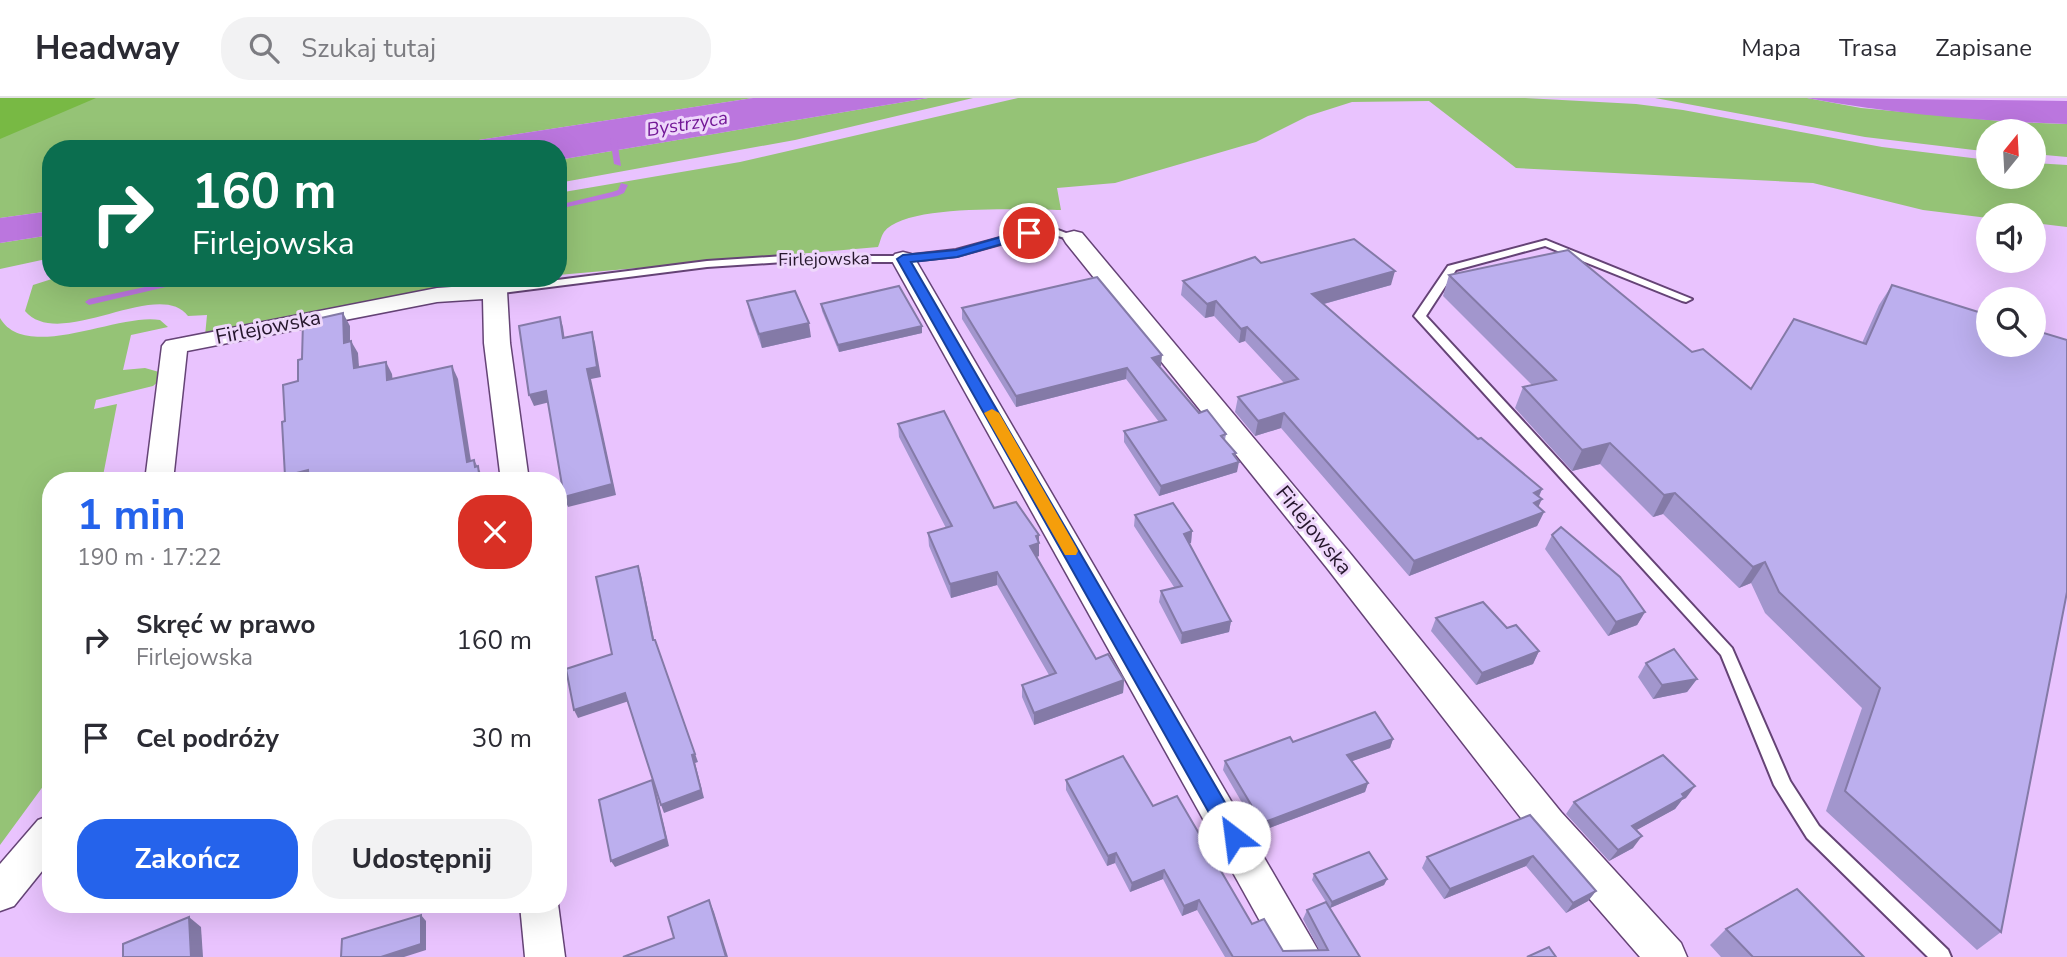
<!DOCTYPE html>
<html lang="pl">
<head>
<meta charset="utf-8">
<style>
	:root { --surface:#fff; --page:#f2f2f3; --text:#2b2b33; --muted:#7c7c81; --line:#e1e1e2; --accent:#2563eb }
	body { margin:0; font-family:"Nunito Sans",sans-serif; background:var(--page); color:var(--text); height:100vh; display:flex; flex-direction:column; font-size:26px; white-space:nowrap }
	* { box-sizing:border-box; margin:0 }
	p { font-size:23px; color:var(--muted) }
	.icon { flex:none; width:38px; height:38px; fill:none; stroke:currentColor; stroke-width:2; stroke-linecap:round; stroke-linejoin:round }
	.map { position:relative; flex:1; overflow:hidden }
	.drawer { position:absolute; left:42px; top:374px; width:525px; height:441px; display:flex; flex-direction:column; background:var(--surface); border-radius:28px; box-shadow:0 7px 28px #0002 }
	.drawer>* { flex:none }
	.hud { position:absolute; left:42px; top:42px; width:525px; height:147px; border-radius:28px; box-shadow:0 7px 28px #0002; background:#0b6e4f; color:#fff; overflow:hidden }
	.needle { width:46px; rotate:18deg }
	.buttons { position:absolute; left:1976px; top:21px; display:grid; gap:14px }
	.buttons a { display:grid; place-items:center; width:70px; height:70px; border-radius:50%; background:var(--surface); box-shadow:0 7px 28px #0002; font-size:35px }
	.pin { position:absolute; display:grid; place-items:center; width:60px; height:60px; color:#fff; margin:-30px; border:4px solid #fff; border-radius:50%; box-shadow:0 2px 7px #0007 }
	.me { position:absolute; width:77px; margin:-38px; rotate:330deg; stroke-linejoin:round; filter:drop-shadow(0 0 5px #0008) }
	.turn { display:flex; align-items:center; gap:24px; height:147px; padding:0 35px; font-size:32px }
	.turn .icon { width:91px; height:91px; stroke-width:2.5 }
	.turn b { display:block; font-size:49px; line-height:60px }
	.round { display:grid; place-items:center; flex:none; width:74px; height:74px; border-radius:28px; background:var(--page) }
	.summary { display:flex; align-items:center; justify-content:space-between; height:119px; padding:0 35px }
	h1 { font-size:42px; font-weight:700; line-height:52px; color:var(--accent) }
	.primary-button { display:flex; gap:14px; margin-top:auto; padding:14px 35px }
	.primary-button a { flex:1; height:80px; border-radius:28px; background:var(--accent); color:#fff; font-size:28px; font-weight:700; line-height:80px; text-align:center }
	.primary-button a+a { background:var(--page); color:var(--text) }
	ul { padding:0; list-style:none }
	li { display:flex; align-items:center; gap:21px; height:98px; padding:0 35px }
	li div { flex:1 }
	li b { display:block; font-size:26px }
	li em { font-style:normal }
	header { display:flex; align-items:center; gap:42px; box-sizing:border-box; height:98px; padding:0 35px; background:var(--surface); border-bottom:2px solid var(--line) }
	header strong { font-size:33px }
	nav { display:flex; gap:38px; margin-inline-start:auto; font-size:24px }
	.search { width:490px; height:63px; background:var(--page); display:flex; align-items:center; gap:18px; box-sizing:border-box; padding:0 24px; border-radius:28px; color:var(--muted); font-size:26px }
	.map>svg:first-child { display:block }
</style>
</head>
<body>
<header>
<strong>Headway</strong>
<div class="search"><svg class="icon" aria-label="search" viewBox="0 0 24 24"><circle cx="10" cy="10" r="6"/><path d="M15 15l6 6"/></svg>Szukaj tutaj</div>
<nav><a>Mapa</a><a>Trasa</a><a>Zapisane</a></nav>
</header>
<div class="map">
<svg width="2067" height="859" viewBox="0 0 2067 859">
	<rect width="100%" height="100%" fill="#e9c3fe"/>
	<g fill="#95c376">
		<path d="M 0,0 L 753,0 L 452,46 L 396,51 L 51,51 L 51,113 L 0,120 Z"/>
		<path d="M 928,0 L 973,0 L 795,42 L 558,85 L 558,62 Z"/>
		<path d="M 1018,0 L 1525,0 L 1636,6 L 1683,12 L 1882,49 L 1988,62 L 1988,79 L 2034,79 L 2034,65 L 2067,67 L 2067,129 L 2034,125 L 2034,117 L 1988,117 L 1988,120 L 1923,112 L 1813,85 L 1516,70 L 1429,3 L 1352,4 L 1308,18 L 1256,44 L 1115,85 L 1057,90 L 1061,112 C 1027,112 905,105 884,134 C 881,138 880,145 878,149 L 558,177 L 558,95 L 740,64 Z"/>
		<path d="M 1655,0 L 1807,0 L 1861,10 L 2011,24 L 2067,26 L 2067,59 L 2034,56 L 2034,33 L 1988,33 L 1988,53 L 1974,52 L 1865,39 Z"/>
		<path d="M 51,137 L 51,160 L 0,171 L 0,145 Z"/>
		<path d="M 55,180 L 517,180 L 433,191 L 205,238 L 207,217 L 188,218 C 158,179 60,254 25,213 L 33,187 Z"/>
		<path d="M 0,220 C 26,265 120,214 160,222 L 168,229 L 131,237 L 123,272 L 145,270 L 159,274 L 159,283 L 153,288 L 96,302 L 94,311 L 117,306 L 102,383 L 51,383 L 51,652 L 44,687 L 0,747 Z"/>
	</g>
	<path fill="#78b944" d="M 0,0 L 96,0 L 0,41 Z"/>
	<g fill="#bb76de">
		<path d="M 753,0 L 928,0 L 558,62 L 558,51 L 396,51 L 452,46 Z"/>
		<path d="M 1807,0 L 2067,3 L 2067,26 C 1980,23 1893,16 1807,0 Z"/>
		<path d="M 51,113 L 51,137 L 0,145 L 0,120 Z"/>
	</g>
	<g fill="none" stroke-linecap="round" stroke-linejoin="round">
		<g fill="#bb76de" fill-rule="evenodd">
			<path d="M 610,40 L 617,42 L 621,68 L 614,66 Z"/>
			<path d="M 621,85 L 628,87 L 624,95 L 617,98 L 558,111 L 558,107 L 612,94 L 618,92 Z"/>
			<path d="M 187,180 L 204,180 L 89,207 L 85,204 L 89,201 Z"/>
			<path d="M 293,180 L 301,180 L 301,181 L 297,183 Z"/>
		</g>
		<g stroke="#654376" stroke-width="4">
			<g id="lane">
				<path d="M 1053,130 L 1079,140 L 1074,143 L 1052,136 L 1030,138 L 957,158 L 903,164 L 784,164 L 707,169 L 495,196 L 489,193 L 495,190 L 707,163 L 784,158 L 903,158 L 956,152 L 1029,132 Z"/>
				<path d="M 1546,142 L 1692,201 L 1686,204 L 1682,203 L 1545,148 L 1456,172 L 1426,218 L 1732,550 L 1790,683 L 1819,728 L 1948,852 L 1951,859 L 1928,859 L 1807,740 L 1774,687 L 1721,557 L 1414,218 L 1448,168 Z"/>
			</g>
		</g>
		<g stroke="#654376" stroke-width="3">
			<g id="street">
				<path d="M 1074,133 L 1082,135 L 1349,454 L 1561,714 L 1681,845 L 1687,859 L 1640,859 L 1535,738 L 1327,470 L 1066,145 L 1063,140 L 1066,135 Z"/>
				<path d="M 903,154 L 911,156 L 915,161 L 1322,859 L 1280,859 L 891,161 L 895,156 Z"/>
				<path d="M 495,186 L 503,188 L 507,193 L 510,245 L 529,383 L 501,383 L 484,245 L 483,201 L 437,204 L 187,253 L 173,383 L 145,383 L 162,248 L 166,243 L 437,190 Z"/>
				<path d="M 51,717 L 51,762 L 14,808 L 0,813 L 0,766 L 38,722 Z"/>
				<path d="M 558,806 L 565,859 L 525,859 L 520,807 Z"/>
			</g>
		</g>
		<use href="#lane" fill="#fff" fill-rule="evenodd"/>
		<use href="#street" fill="#fff" fill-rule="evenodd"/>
	</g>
	<g fill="#a296cd">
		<path d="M 1261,165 L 1391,187 L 1324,206 L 1478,341 L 1542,391 L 1539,399 L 1539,409 L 1544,414 L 1537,428 L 1409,478 L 1281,330 L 1255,338 L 1235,314 L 1238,299 L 1284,285 L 1245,243 L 1239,245 L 1214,218 L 1205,220 L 1181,197 L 1183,183 Z"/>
		<path d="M 1449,177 L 1692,254 L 1751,291 L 1862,245 L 1879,207 L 1892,187 L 2001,834 L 1977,852 L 1826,713 L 1862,610 L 1765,515 L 1751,485 L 1739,490 L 1663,416 L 1653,419 L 1600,366 L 1572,373 L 1515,310 L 1523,289 L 1532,287 L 1443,198 Z"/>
		<path d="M 747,203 L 811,239 L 762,250 L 750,217 Z"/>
		<path d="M 821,206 L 922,228 L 922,235 L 839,254 L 822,213 Z"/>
		<path d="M 962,210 L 1161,268 L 1159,268 L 1199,315 L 1226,336 L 1225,342 L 1236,355 L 1235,359 L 1237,374 L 1159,398 L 1124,344 L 1124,333 L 1159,324 L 1126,281 L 1016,309 L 962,221 Z"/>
		<path d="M 898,326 L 994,410 L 1039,437 L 1039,458 L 1037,459 L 1096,561 L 1124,582 L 1123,595 L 1034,627 L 1022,599 L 1022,587 L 1049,577 L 997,487 L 951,500 L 929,448 L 928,435 L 946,430 L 899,339 Z"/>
		<path d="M 1135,417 L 1192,433 L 1191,445 L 1189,445 L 1231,523 L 1229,534 L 1181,546 L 1159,504 L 1161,493 L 1174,489 L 1134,428 Z"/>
		<path d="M 1552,437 L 1645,514 L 1637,527 L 1608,538 L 1545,451 Z"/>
		<path d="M 1436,520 L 1507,530 L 1539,553 L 1533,566 L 1476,587 L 1431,533 Z"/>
		<path d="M 1646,565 L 1697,581 L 1687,594 L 1653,601 L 1638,579 Z"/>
		<path d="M 1393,641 L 1390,650 L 1352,663 L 1368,685 L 1365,694 L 1259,734 L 1223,672 L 1225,663 L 1293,644 Z"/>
		<path d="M 1066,682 L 1153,708 L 1252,826 L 1283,853 L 1319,852 L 1303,821 L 1307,812 L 1326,804 L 1312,782 L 1314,776 L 1387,781 L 1384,787 L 1330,810 L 1360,859 L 1225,859 L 1197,812 L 1182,818 L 1163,781 L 1130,794 L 1115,765 L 1107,768 L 1066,692 Z"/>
		<path d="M 1686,700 L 1682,702 L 1675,711 L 1636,732 L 1633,750 L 1609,763 L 1566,716 L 1574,704 Z"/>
		<path d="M 1530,717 L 1596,793 L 1588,803 L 1566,815 L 1526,768 L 1444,801 L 1422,770 L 1427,759 Z"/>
		<path d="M 1726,831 L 1864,859 L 1721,859 L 1710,847 Z"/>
	</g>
	<g fill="#847aa7">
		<path d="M 1395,173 L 1391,187 L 1309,210 L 1312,196 Z"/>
		<path d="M 1216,203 L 1214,218 L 1205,220 L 1207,206 Z"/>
		<path d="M 343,215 L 350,228 L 350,257 L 344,245 Z"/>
		<path d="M 560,219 L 563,229 L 566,250 L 563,240 Z"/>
		<path d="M 809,225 L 811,239 L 762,250 L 759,236 Z"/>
		<path d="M 922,228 L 922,235 L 839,254 L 838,247 Z"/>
		<path d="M 1247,229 L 1245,243 L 1239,245 L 1241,231 Z"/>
		<path d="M 592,234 L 595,245 L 601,279 L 591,281 L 616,397 L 568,409 L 564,399 L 587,271 Z"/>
		<path d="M 351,243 L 358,255 L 360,283 L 354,270 Z"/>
		<path d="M 1162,257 L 1161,268 L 1151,271 L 1152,260 Z"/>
		<path d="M 386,264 L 392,276 L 394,294 L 387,282 Z"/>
		<path d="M 452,268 L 458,281 L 473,376 L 467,364 Z"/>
		<path d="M 1127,270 L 1126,281 L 1016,309 L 1016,298 Z"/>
		<path d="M 546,293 L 550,304 L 534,308 L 529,297 Z"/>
		<path d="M 1284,315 L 1281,330 L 1255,338 L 1258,323 Z"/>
		<path d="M 1610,345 L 1600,366 L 1572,373 L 1582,352 Z"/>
		<path d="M 1236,355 L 1234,365 L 1239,364 L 1237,374 L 1159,398 L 1161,388 Z"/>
		<path d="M 474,362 L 484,381 L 484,383 L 480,383 Z"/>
		<path d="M 308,372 L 316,383 L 288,383 L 285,378 Z"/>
		<path d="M 1542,391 L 1536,404 L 1542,401 L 1535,416 L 1527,420 L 1534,395 Z"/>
		<path d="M 1675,395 L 1663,416 L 1653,419 L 1664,397 Z"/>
		<path d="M 1544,414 L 1537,428 L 1409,478 L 1414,463 Z"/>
		<path d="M 1192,433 L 1191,445 L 1182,448 L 1184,436 Z"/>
		<path d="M 1039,437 L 1039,458 L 1030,461 L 1030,448 L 1036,438 Z"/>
		<path d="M 1765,464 L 1751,485 L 1739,490 L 1753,469 Z"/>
		<path d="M 638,468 L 641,477 L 656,551 L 653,542 Z"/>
		<path d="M 997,474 L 997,487 L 951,500 L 950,486 Z"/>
		<path d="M 1645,514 L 1637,527 L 1608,538 L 1616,524 Z"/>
		<path d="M 1231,523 L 1229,534 L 1181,546 L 1182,535 Z"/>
		<path d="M 655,542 L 698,664 L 695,665 L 704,700 L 664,715 L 661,707 Z"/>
		<path d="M 1539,553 L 1533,566 L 1476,587 L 1482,575 Z"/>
		<path d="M 1697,581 L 1687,594 L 1653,601 L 1662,587 Z"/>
		<path d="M 1124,582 L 1123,595 L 1034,627 L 1034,615 Z"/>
		<path d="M 625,595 L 629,603 L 578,620 L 574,612 Z"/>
		<path d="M 1393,641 L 1390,650 L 1344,666 L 1347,657 Z"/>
		<path d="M 652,682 L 655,689 L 669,748 L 615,769 L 611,763 Z"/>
		<path d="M 1368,685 L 1365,694 L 1259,734 L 1262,725 Z"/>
		<path d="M 1695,688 L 1686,700 L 1682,702 L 1675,711 L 1624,739 L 1632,728 Z"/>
		<path d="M 1642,738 L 1633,750 L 1609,763 L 1618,752 Z"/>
		<path d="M 1116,755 L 1115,765 L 1107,768 L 1108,758 Z"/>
		<path d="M 1533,758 L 1526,768 L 1444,801 L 1450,791 Z"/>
		<path d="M 1164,772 L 1163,781 L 1130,794 L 1132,785 Z"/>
		<path d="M 1387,781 L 1384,787 L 1330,810 L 1332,804 Z"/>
		<path d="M 1596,793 L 1588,803 L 1566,815 L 1573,805 Z"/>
		<path d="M 709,802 L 714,814 L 728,859 L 726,859 Z"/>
		<path d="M 1199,802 L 1197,812 L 1182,818 L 1184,808 Z"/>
		<path d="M 421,817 L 426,823 L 426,852 L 404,859 L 381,859 Z"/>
		<path d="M 189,819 L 201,829 L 203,859 L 191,859 Z"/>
	</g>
	<g fill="#bcafee" stroke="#847aa7" stroke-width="2">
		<path d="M 1354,141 L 1395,173 L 1312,196 L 1478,341 L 1481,340 L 1542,391 L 1534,395 L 1542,401 L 1534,405 L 1544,414 L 1414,463 L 1284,315 L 1258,323 L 1238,299 L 1298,281 L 1247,229 L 1241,231 L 1216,203 L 1207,206 L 1183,183 L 1255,159 L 1261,165 Z"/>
		<path d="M 1568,152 L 1692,254 L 1703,251 L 1751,291 L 1794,221 L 1866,246 L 1892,187 L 1988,217 L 1988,247 L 2034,247 L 2034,232 L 2067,242 L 2067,494 L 2001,834 L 1845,693 L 1880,590 L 1779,494 L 1765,464 L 1753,469 L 1675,395 L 1664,397 L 1610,345 L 1582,352 L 1523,289 L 1556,282 L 1449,177 Z"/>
		<path d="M 1097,179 L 1162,257 L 1152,260 L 1199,315 L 1207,312 L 1226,336 L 1221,338 L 1236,355 L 1233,356 L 1239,364 L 1161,388 L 1124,333 L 1166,322 L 1127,270 L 1016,298 L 962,210 Z"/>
		<path d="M 899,188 L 922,228 L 838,247 L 821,206 Z"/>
		<path d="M 795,193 L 809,225 L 759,236 L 747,203 Z"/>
		<path d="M 343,215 L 344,245 L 351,243 L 354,270 L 386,264 L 387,282 L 452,268 L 467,364 L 474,362 L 475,369 L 478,368 L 480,383 L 309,383 L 308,372 L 285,378 L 282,324 L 285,323 L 283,287 L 298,283 L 298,262 L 302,261 L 303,224 Z"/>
		<path d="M 560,219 L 563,240 L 592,234 L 597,269 L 587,271 L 612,386 L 564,399 L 546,293 L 529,297 L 519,228 Z"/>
		<path d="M 944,313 L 994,410 L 1016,404 L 1039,437 L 1036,438 L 1039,445 L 1030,448 L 1096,561 L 1108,556 L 1124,582 L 1034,615 L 1022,587 L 1056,575 L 997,474 L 950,486 L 928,435 L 952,428 L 898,326 Z"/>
		<path d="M 1173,405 L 1192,433 L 1184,436 L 1231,523 L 1182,535 L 1161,493 L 1182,488 L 1135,417 Z"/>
		<path d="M 1561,429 L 1620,479 L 1645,514 L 1616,524 L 1552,437 Z"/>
		<path d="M 638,468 L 653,542 L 655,542 L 695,656 L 692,657 L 701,692 L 661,707 L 625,595 L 574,612 L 566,571 L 612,556 L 596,479 Z"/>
		<path d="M 1483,504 L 1507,530 L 1516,527 L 1539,553 L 1482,575 L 1436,520 Z"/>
		<path d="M 1674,551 L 1697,581 L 1662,587 L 1646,565 Z"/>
		<path d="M 1375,614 L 1393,641 L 1347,657 L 1368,685 L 1262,725 L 1225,663 L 1290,639 L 1293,644 Z"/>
		<path d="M 1663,657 L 1695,688 L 1682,696 L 1684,699 L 1632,728 L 1642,738 L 1618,752 L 1574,704 Z"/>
		<path d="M 1123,658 L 1153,708 L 1177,698 L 1252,826 L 1264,821 L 1283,853 L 1328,852 L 1307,812 L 1326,804 L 1360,859 L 1233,859 L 1199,802 L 1184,808 L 1164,772 L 1132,785 L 1116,755 L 1108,758 L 1066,682 Z"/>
		<path d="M 652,682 L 666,741 L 611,763 L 599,702 Z"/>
		<path d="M 1530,717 L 1596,793 L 1573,805 L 1533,758 L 1450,791 L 1427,759 Z"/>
		<path d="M 1369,754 L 1387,781 L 1332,804 L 1314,776 Z"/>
		<path d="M 1797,791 L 1864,859 L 1753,859 L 1726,831 Z"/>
		<path d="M 709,802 L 726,859 L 623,859 L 674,840 L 668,819 Z"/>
		<path d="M 421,817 L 421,846 L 381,859 L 341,859 L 342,841 Z"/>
		<path d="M 189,819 L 191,859 L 123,859 L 123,846 Z"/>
		<path d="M 1549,849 L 1556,859 L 1527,859 Z"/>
	</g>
	<path fill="#2563eb" stroke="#184099" stroke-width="2" d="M 1029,131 L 1035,135 L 1033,137 L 957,159 L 911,164 L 1241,732 L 1244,739 L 1241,745 L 1234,748 L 1226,745 L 897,161 L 903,157 L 956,152 Z"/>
	<path fill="#f59e0b" d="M 992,311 L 999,315 L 1076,449 L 1078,453 L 1076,457 L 1065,457 L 984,315 Z"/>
	<g text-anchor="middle" stroke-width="6" stroke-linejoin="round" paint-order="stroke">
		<g font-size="18" fill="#26172d" stroke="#eed7fb">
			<text transform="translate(824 161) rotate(-1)" y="6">Firlejowska</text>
		</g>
		<g font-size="19" font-style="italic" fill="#731897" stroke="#eed7fb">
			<text transform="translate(687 25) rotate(-9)" y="7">Bystrzyca</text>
		</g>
		<g font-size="21" fill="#26172d" stroke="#eed7fb">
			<text transform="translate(268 229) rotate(-11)" y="7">Firlejowska</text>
			<text transform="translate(1314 432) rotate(51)" y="7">Firlejowska</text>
		</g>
	</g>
</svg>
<div class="buttons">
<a><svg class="needle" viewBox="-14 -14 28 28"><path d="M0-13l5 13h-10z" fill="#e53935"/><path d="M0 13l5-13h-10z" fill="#7c7c81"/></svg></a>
<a><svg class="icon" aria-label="sound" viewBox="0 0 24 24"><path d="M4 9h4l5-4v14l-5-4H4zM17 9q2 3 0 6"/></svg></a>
<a><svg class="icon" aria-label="search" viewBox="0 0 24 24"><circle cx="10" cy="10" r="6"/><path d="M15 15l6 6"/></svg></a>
</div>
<div class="pin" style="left:1029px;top:135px;background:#d93025"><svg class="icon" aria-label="arrive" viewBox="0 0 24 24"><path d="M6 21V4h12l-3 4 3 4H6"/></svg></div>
<svg class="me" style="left:1234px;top:739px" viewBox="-20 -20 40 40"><circle r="19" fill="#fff"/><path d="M0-13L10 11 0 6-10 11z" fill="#2563eb"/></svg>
<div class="hud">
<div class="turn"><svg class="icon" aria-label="right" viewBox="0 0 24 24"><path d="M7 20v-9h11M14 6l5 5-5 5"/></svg><div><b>160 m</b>Firlejowska</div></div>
</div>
<section class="drawer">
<div class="summary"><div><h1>1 min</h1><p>190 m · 17:22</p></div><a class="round" style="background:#d93025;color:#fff"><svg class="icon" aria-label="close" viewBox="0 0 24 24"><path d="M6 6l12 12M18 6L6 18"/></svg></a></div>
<ul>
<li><svg class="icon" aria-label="right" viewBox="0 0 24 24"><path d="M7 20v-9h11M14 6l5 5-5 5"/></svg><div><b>Skręć w prawo</b><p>Firlejowska</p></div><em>160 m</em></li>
<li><svg class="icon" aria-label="arrive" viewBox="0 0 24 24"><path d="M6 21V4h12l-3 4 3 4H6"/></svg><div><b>Cel podróży</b></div><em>30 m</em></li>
</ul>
<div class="primary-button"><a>Zakończ</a><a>Udostępnij</a></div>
</section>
</div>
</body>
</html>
